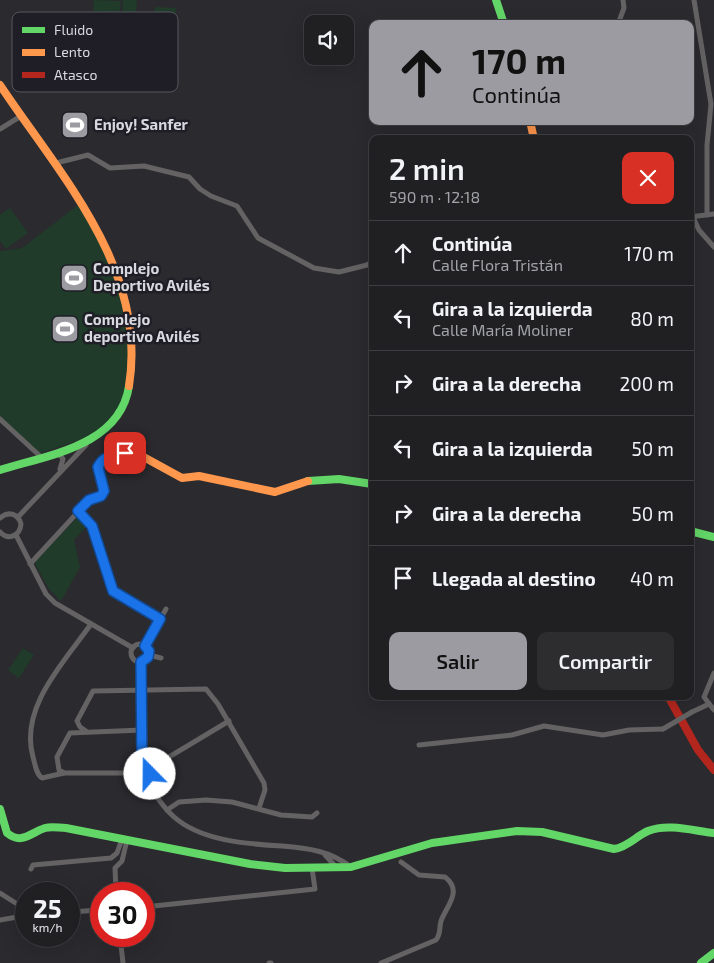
<!DOCTYPE html>
<html lang="es">
<head>
<meta charset="utf-8">
<style>
	:root { --surface:#202023; --page:#2d2d30; --text:#f1f3f6; --muted:#a2a3a6; --line:#3d3e41; --accent:#9b9ba1 }
	body { margin:0; font-family:"Exo 2",sans-serif; background:var(--page); color:var(--text); height:100vh; display:flex; flex-direction:column; font-size:19px; white-space:nowrap }
	* { box-sizing:border-box; margin:0 }
	p { font-size:16px; color:var(--muted) }
	.icon { flex:none; width:28px; height:28px; fill:none; stroke:currentColor; stroke-width:2; stroke-linecap:round; stroke-linejoin:round }
	.map { position:relative; flex:1; overflow:hidden }
	.drawer { position:absolute; left:369px; top:135px; width:325px; height:565px; display:flex; flex-direction:column; background:var(--surface); border-radius:10px; box-shadow:0 5px 20px #0002,0 0 0 1px var(--line) }
	.drawer>* { flex:none }
	.top-card { position:absolute; left:369px; top:20px; width:325px; height:105px; border-radius:10px; box-shadow:0 5px 20px #0002,0 0 0 1px var(--line); background:#9b9ba1; color:#111; overflow:hidden }
	.tools { position:absolute; left:304px; top:15px; display:grid; gap:10px }
	.tools a { display:grid; place-items:center; width:50px; height:50px; border-radius:10px; background:var(--surface); box-shadow:0 5px 20px #0002,0 0 0 1px var(--line); font-size:25px }
	.speed { position:absolute; left:15px; top:882px; display:flex; gap:10px; font-size:25px; font-weight:700; text-align:center }
	.speed>* { display:grid; place-content:center; width:65px; height:65px; border-radius:50%; background:var(--surface); box-shadow:0 5px 20px #0002,0 0 0 1px var(--line); line-height:1 }
	.speed small { font-size:12px; font-weight:400 }
	.speed .limit { border:8px solid #d22; background:#fff; color:#111 }
	.pin { position:absolute; display:grid; place-items:center; width:42px; height:42px; color:#fff; margin:-21px; border-radius:10px; box-shadow:0 2px 8px #0006 }
	.me { position:absolute; width:55px; margin:-28px; rotate:338deg; stroke-linejoin:round; filter:drop-shadow(0 0 4px #0008) }
	.turn { display:flex; align-items:center; gap:18px; height:105px; padding:0 20px; font-size:22px }
	.turn .icon { width:65px; height:65px; stroke-width:2.5 }
	.turn b { display:block; font-size:35px; line-height:42px }
	.round { display:grid; place-items:center; flex:none; width:52px; height:52px; border-radius:10px; background:var(--page) }
	.head { display:flex; align-items:center; justify-content:space-between; height:85px; padding:0 20px }
	h1 { font-size:30px; font-weight:600; line-height:38px }
	.button { display:flex; gap:10px; margin-top:auto; padding:10px 20px }
	.button a { flex:1; height:58px; border-radius:10px; background:var(--accent); color:#111; font-size:20px; font-weight:600; line-height:58px; text-align:center }
	.button a+a { background:var(--page); color:var(--text) }
	ul { padding:0; list-style:none }
	li { display:flex; align-items:center; gap:15px; height:65px; padding:0 20px; border-top:1px solid var(--line) }
	li div { flex:1 }
	li b { display:block; font-size:19px }
	li em { font-style:normal }
	.map>svg:first-child { display:block }
</style>
</head>
<body>
<div class="map">
<svg width="714" height="963" viewBox="0 0 714 963">
	<rect width="100%" height="100%" fill="#2a2a2f"/>
	<g fill="#203b29">
		<path d="M 94,0 L 121,1 L 119,15 L 93,11 Z"/>
		<path d="M 123,0 L 137,0 L 135,27 L 121,26 Z"/>
		<path d="M 155,7 L 176,8 L 174,43 L 153,42 Z"/>
		<path d="M 82,202 L 120,285 L 134,363 L 117,419 L 80,440 L 40,453 L 0,418 L 0,251 L 22,248 Z"/>
		<path d="M 10,208 L 28,233 L 6,249 L 0,241 L 0,215 Z"/>
		<path d="M 78,517 L 87,526 L 74,540 L 80,567 L 61,601 L 49,589 L 35,564 L 37,559 Z"/>
		<path d="M 23,648 L 34,655 L 19,678 L 8,670 Z"/>
	</g>
	<g fill="none" stroke-linecap="round" stroke-linejoin="round">
		<g stroke="#646263" stroke-width="5">
			<path d="M 694,0 L 711,104 L 707,145 L 707,215"/>
			<path d="M 618,24 L 624,8 L 623,0"/>
			<path d="M 0,129 L 21,116"/>
			<path d="M 56,163 L 88,155 L 110,168 L 144,166 L 189,177 L 200,189 L 211,196 L 237,206 L 258,238 L 314,268 L 339,272 L 367,265 L 372,262"/>
			<path d="M 690,217 L 714,214"/>
			<path d="M 693,217 L 699,230 L 714,247"/>
			<path d="M 0,419 L 41,457"/>
			<path d="M 54,454 L 60,455 L 63,459 L 60,469"/>
			<path d="M 78,511 L 92,526 L 113,591 L 161,619"/>
			<path d="M 18,517 L 86,445"/>
			<path d="M 0,518 C 8,511 18,513 21,524 C 20,536 8,541 0,532"/>
			<path d="M 16,535 L 46,594 L 55,603 L 133,648"/>
			<path d="M 30,564 L 89,500 L 101,496 L 104,491 L 98,467"/>
			<circle cx="140" cy="653" r="9"/>
			<path d="M 145,646 L 166,609"/>
			<path d="M 149,655 L 161,658"/>
			<path d="M 141,662 L 142,765"/>
			<path d="M 714,673 L 704,697 L 714,710"/>
			<path d="M 692,712 L 709,704"/>
			<path d="M 86,731 L 80,727 L 77,721 L 93,691 L 206,689 L 218,704 L 264,783 L 265,790 L 259,808"/>
			<path d="M 419,745 L 512,735 L 544,726 L 603,735 L 629,730 L 663,729"/>
			<circle cx="143" cy="772" r="7"/>
			<path d="M 149,769 L 229,721"/>
			<path d="M 64,773 L 42,778 C 36,774 35,764 33,757 C 19,707 65,661 91,624"/>
			<path d="M 135,773 L 64,773 L 59,770 L 57,757 L 70,733 L 142,730"/>
			<path d="M 145,779 C 154,792 161,806 173,816 C 200,841 247,844 282,846 C 308,848 330,851 351,867"/>
			<path d="M 167,810 L 179,802 L 206,800 L 232,802 L 281,815 L 312,817 L 317,813"/>
			<path d="M 325,855 L 337,868"/>
			<path d="M 31,869 L 33,865 L 111,858 L 117,853 L 122,839"/>
			<path d="M 116,892 L 115,868 L 122,861 L 127,840"/>
			<path d="M 0,893 L 25,909"/>
			<path d="M 144,907 L 315,889 L 312,868"/>
			<path d="M 69,912 L 101,910"/>
			<path d="M 0,920 L 23,916"/>
			<path d="M 120,936 L 123,963"/>
			<path d="M 269,963 L 271,963"/>
			<path d="M 381,963 L 436,940 C 441,934 439,928 441,921 C 447,905 463,891 445,877 L 419,875 L 401,862"/>
		</g>
		<g stroke="#63d668" stroke-width="8">
			<path d="M 496,0 L 504,24"/>
			<path d="M 0,470 C 48,455 120,446 129,386"/>
			<path d="M 308,481 L 339,479 L 372,484"/>
			<path d="M 690,531 L 714,537"/>
			<path d="M 0,809 L 7,833 C 22,845 30,833 45,828 C 52,826 59,828 66,828 L 250,864 L 285,868 L 351,867 L 432,843 L 517,831 L 542,832 L 614,849 C 628,847 636,836 648,831 C 668,823 694,831 714,833"/>
			<path d="M 701,963 L 714,953"/>
		</g>
		<g stroke="#ff974d" stroke-width="8">
			<path d="M 0,85 C 60,175 148,269 129,386"/>
			<path d="M 530,121 L 534,139"/>
			<path d="M 98,467 L 107,457 L 125,453 L 140,455 L 182,478 L 199,476 L 275,492 L 308,481"/>
		</g>
		<path stroke="#b3261e" stroke-width="8" d="M 668,696 L 698,750 L 714,770"/>
		<path stroke="#646263" stroke-width="5" d="M 663,729 L 692,712"/>
	</g>
	<g fill="none" stroke-linecap="round" stroke-linejoin="round">
		<g stroke="#114b97" stroke-width="12">
			<path id="route" d="M 125,453 C 113,456 104,455 98,467 L 104,491 L 101,496 L 89,500 L 78,511 L 92,526 L 113,591 L 160,619 L 145,646 L 149,651 L 148,657 L 141,662 L 142,765 L 148,768 L 150,774"/>
		</g>
		<use href="#route" stroke="#1a73e8" stroke-width="9"/>
	</g>
	<defs>
		<g id="stadium-square" transform="scale(1.4375)"><rect x="-9" y="-9" width="18" height="18" rx="4" fill="#9b9ba1" stroke="#1f1e27"/><path d="M0-5a6.5 5 0 1 0 0 10a6.5 5 0 1 0 0-10ZM-3.5-1.8h7v3.6h-7Z" fill="#fff"/></g>
	</defs>
	<g fill-rule="evenodd">
		<use href="#stadium-square" x="75" y="125"/>
		<use href="#stadium-square" x="74" y="278"/>
		<use href="#stadium-square" x="65" y="329"/>
	</g>
	<g text-anchor="middle" stroke-width="5" stroke-linejoin="round" paint-order="stroke">
		<g font-size="15" font-weight="bold" fill="#d8d8df" stroke="#1f1e27" text-anchor="start">
			<text x="94" y="130">Enjoy! Sanfer</text>
			<text x="93" y="274">Complejo<tspan x="93" dy="17">Deportivo Avilés</tspan></text>
			<text x="84" y="325">Complejo<tspan x="84" dy="17">deportivo Avilés</tspan></text>
		</g>
	</g>
	<rect x="12" y="12" width="166" height="80" rx="8" fill="#1f1e27" stroke="#56565e" stroke-width="1"/>
	<rect x="22" y="27" width="23" height="6" fill="#63d668"/>
	<rect x="22" y="49" width="23" height="7" fill="#ff974d"/>
	<rect x="22" y="72" width="23" height="6" fill="#b3261e"/>
	<g font-size="14" fill="#d8d8df">
		<text x="54" y="35">Fluido</text>
		<text x="54" y="57">Lento</text>
		<text x="54" y="80">Atasco</text>
	</g>
</svg>
<div class="tools">
<a><svg class="icon" aria-label="sound" viewBox="0 0 24 24"><path d="M4 9h4l5-4v14l-5-4H4zM17 9q2 3 0 6"/></svg></a>
</div>
<div class="speed"><div>25<small>km/h</small></div><div class="limit">30</div></div>
<div class="pin" style="left:125px;top:453px;background:#d93025"><svg class="icon" aria-label="arrive" viewBox="0 0 24 24"><path d="M6 21V4h12l-3 4 3 4H6"/></svg></div>
<svg class="me" style="left:150px;top:774px" viewBox="-20 -20 40 40"><circle r="19" fill="#fff"/><path d="M0-13L10 11 0 6-10 11z" fill="#1a73e8"/></svg>
<div class="top-card">
<div class="turn"><svg class="icon" aria-label="ahead" viewBox="0 0 24 24"><path d="M12 20V5M6 11l6-6 6 6"/></svg><div><b>170 m</b>Continúa</div></div>
</div>
<section class="drawer">
<div class="head"><div><h1>2 min</h1><p>590 m · 12:18</p></div><a class="round" style="background:#d93025;color:#fff"><svg class="icon" aria-label="close" viewBox="0 0 24 24"><path d="M6 6l12 12M18 6L6 18"/></svg></a></div>
<ul>
<li><svg class="icon" aria-label="ahead" viewBox="0 0 24 24"><path d="M12 20V5M6 11l6-6 6 6"/></svg><div><b>Continúa</b><p>Calle Flora Tristán</p></div><em>170 m</em></li>
<li><svg class="icon" aria-label="left" viewBox="0 0 24 24"><path d="M17 20v-9H6M10 6l-5 5 5 5"/></svg><div><b>Gira a la izquierda</b><p>Calle María Moliner</p></div><em>80 m</em></li>
<li><svg class="icon" aria-label="right" viewBox="0 0 24 24"><path d="M7 20v-9h11M14 6l5 5-5 5"/></svg><div><b>Gira a la derecha</b></div><em>200 m</em></li>
<li><svg class="icon" aria-label="left" viewBox="0 0 24 24"><path d="M17 20v-9H6M10 6l-5 5 5 5"/></svg><div><b>Gira a la izquierda</b></div><em>50 m</em></li>
<li><svg class="icon" aria-label="right" viewBox="0 0 24 24"><path d="M7 20v-9h11M14 6l5 5-5 5"/></svg><div><b>Gira a la derecha</b></div><em>50 m</em></li>
<li><svg class="icon" aria-label="arrive" viewBox="0 0 24 24"><path d="M6 21V4h12l-3 4 3 4H6"/></svg><div><b>Llegada al destino</b></div><em>40 m</em></li>
</ul>
<div class="button"><a>Salir</a><a>Compartir</a></div>
</section>
</div>
</body>
</html>
